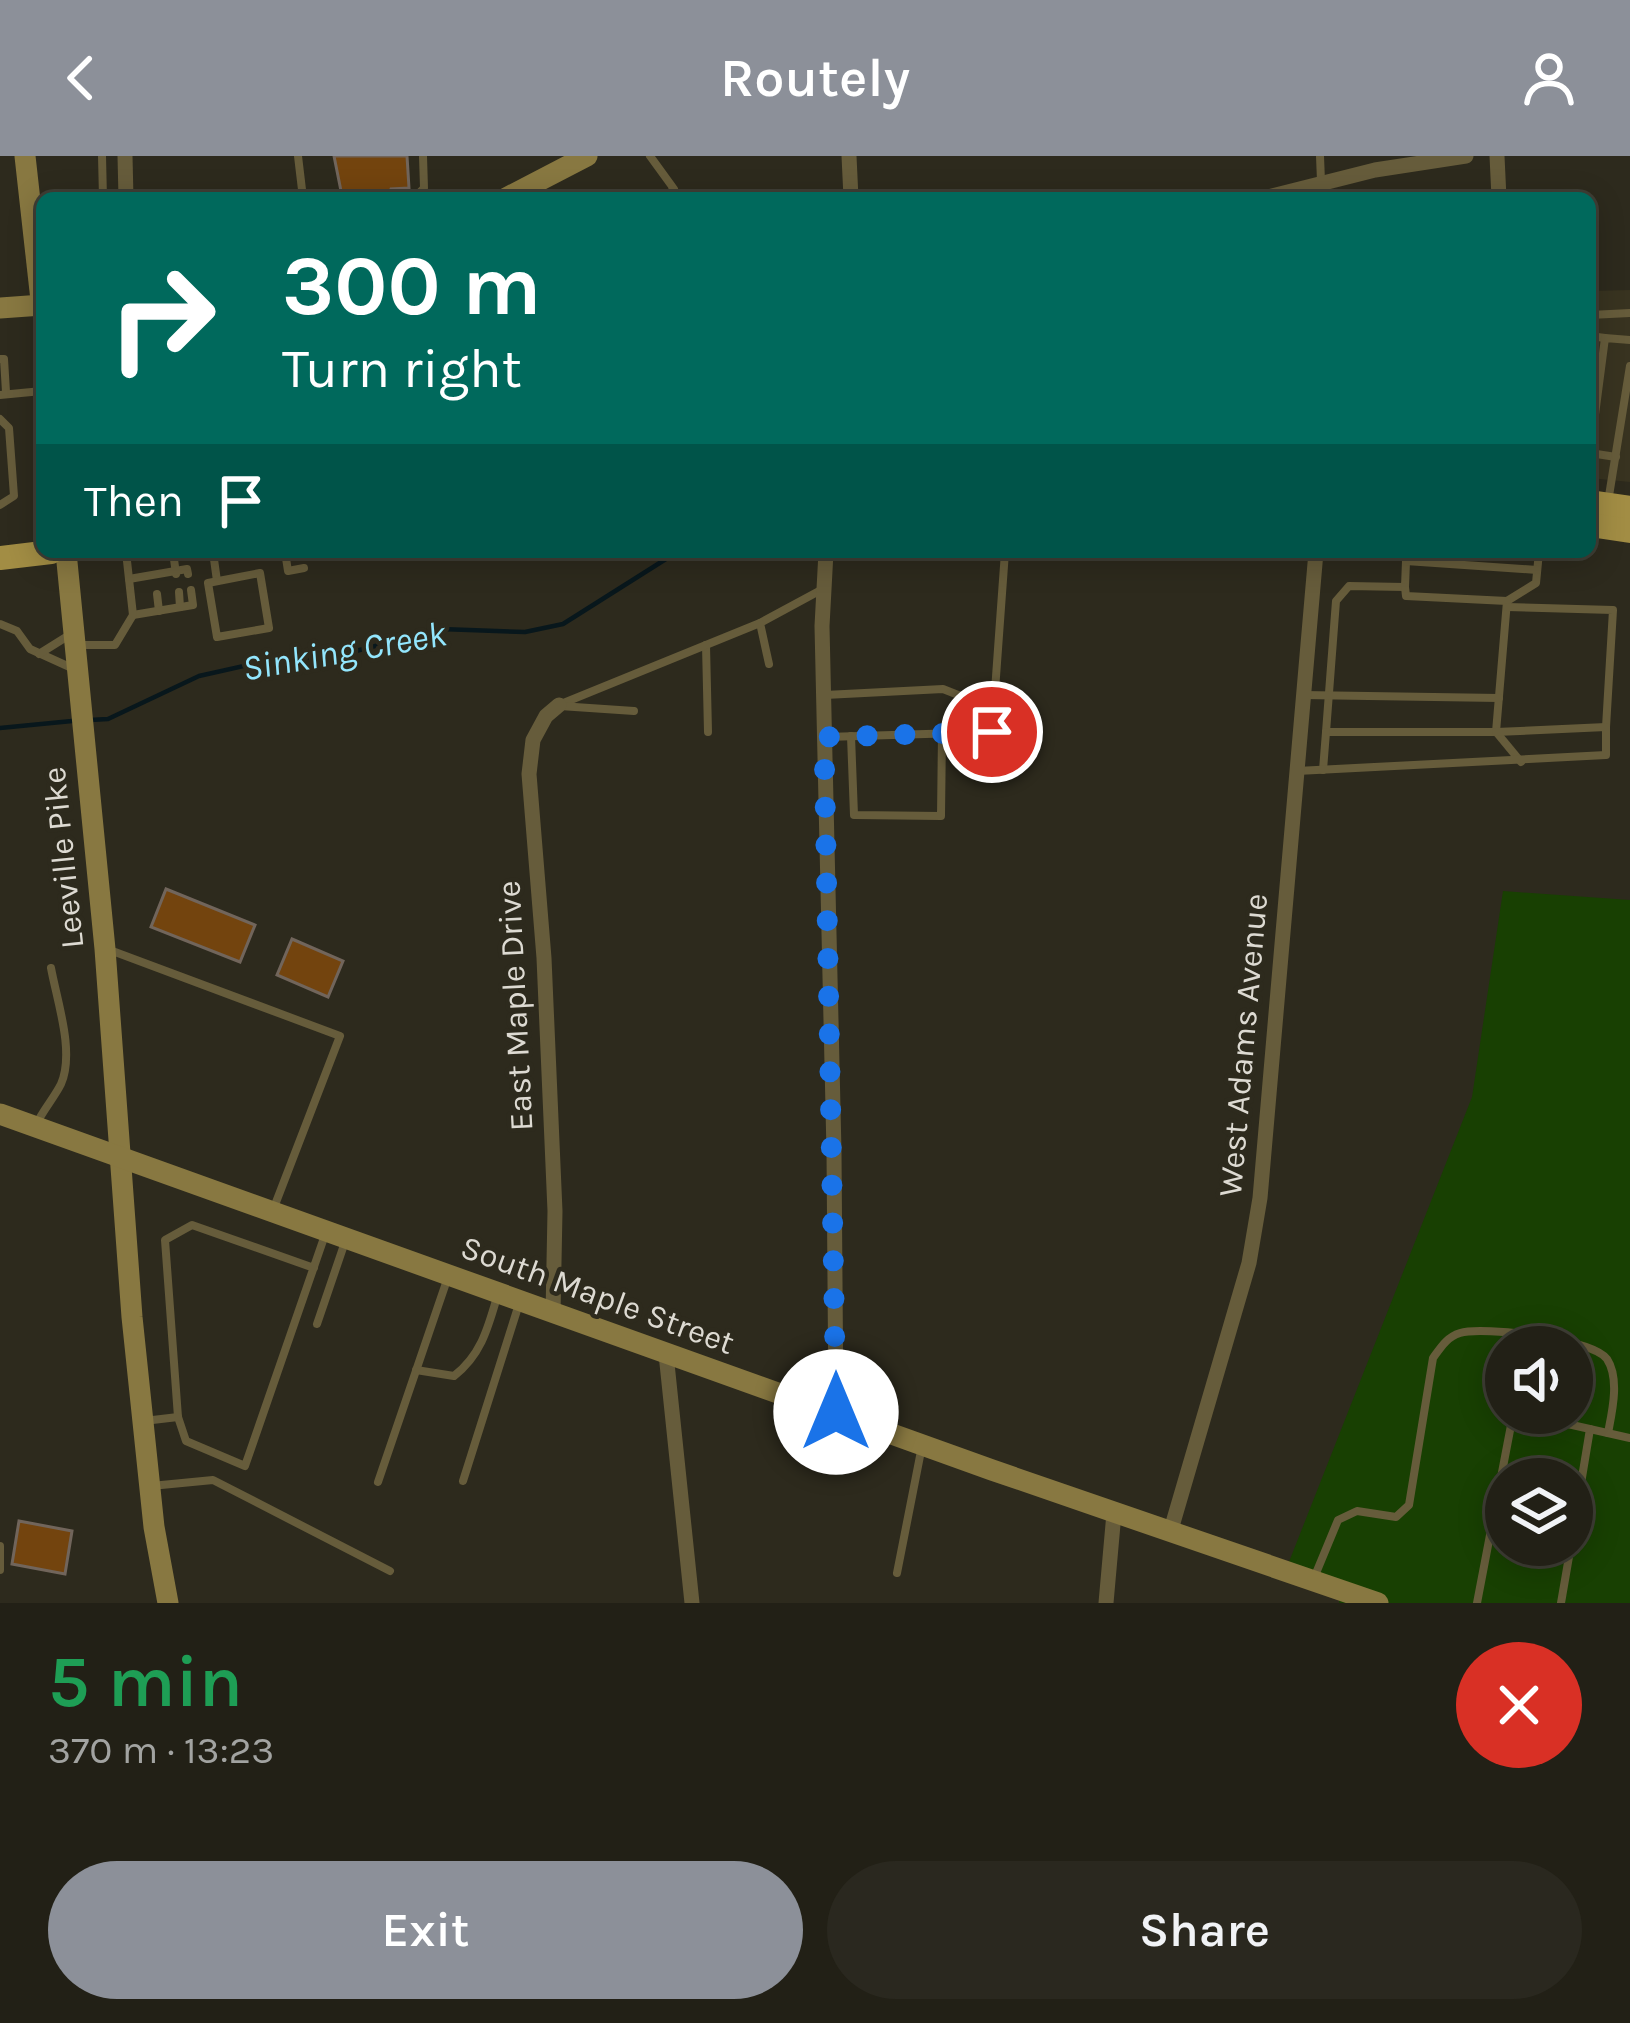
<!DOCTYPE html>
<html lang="en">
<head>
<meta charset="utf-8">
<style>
	:root { --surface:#222016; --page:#2a281f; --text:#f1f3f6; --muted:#a2a3a1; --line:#3f3e35; --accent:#8c9099 }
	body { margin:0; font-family:Karla,sans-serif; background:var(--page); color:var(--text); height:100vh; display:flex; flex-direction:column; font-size:45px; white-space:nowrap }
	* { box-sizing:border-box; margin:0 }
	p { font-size:39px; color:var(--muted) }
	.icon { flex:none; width:66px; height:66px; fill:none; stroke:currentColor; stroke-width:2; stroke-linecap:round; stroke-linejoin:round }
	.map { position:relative; height:1447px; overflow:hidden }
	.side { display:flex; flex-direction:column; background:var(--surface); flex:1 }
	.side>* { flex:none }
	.guide { position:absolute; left:36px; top:36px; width:1560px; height:366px; border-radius:18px; box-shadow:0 6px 30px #0003,0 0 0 3px var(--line); background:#00695c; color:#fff; overflow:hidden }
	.controls { position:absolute; left:1485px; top:1170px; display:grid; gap:24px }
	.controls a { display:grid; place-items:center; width:108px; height:108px; border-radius:50%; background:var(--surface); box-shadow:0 6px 30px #0003,0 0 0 3px var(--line); font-size:60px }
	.pin { position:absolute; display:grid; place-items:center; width:102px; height:102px; color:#fff; margin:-51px; border:6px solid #fff; border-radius:50%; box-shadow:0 3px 12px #0007 }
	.me { position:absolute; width:132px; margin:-66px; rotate:0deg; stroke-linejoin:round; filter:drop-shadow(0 0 9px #0008) }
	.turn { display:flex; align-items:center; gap:42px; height:252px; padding:0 48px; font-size:54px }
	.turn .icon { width:156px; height:156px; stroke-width:2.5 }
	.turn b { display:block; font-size:84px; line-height:102px }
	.then { display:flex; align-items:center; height:114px; padding:0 48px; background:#0003; gap:24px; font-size:45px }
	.round { display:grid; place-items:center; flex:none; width:126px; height:126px; border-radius:63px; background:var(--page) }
	.head { display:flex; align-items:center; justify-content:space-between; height:204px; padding:0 48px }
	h1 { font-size:72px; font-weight:600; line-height:90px; color:#1e9e55 }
	.cta { display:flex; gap:24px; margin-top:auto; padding:24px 48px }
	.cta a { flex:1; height:138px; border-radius:72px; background:var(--accent); color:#fff; font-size:48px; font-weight:600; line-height:138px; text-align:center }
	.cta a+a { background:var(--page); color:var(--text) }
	header { display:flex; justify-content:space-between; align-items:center; height:156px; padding:0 48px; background:var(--accent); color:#fff; font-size:54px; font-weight:600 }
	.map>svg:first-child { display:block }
</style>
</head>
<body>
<header><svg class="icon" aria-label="back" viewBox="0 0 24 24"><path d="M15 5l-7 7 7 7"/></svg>Routely<svg class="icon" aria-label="person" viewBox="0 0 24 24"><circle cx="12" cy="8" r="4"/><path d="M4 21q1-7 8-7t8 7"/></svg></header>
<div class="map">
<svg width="1630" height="1447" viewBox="0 0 1630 1447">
	<rect width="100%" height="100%" fill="#2d2a1d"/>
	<path fill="#383320" d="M 1630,134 L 1630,326 L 1590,322 L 1590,135 Z"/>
	<path fill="#184002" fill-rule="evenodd" d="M 1503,735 L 1630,744 L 1630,1447 L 1339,1447 L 1340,1433 L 1285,1416 L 1472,941 ZM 1506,1191 L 1572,1191 L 1572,1257 L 1506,1257 ZM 1506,1323 L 1572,1323 L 1572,1389 L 1506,1389 Z"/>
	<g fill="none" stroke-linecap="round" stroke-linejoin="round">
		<g stroke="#08171c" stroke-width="4.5">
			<path d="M 90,564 L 108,563 L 199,520 L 257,507 L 348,497 L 441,473 L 525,476 L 563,468 L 677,396"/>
			<path d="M 0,572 L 72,565"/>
		</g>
	</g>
	<g fill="#73440e" stroke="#71655b" stroke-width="3">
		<path d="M 334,0 L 407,0 L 409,32 L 391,33 L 388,42 L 341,35 Z"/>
		<path d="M 166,733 L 255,769 L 240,806 L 151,771 Z"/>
		<path d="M 292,783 L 343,805 L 328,841 L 277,819 Z"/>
		<path d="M 19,1365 L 72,1375 L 65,1418 L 12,1408 Z"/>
	</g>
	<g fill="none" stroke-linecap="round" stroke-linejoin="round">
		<g stroke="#665c3b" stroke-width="8">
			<path d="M 102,0 L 103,42"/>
			<path d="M 298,0 L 303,42"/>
			<path d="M 650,0 L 674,33 L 664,42"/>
			<path d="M 1320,0 L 1321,25"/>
			<path d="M 414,42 L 424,32 L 423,0"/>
			<path d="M 1590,159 L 1630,157"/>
			<path d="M 1590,180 L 1605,182"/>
			<path d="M 0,203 L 4,203 L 6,236"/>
			<path d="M 0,239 L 42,235"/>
			<path d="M 0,263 L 9,272 L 14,340 L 0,349"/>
			<path d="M 1616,301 L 1590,297 L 1605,182 L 1630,184"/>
			<path d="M 1608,346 L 1630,210"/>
			<path d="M 173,396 L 176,418"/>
			<path d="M 213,396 L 217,425"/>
			<path d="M 285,396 L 288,415 L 304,412"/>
			<path d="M 1403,396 L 1406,405 L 1405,431 L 1349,430 L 1336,445 L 1326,576 L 1496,576 L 1507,445 L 1536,427 L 1539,396"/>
			<path d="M 1406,405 L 1537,414"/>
			<path d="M 260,417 L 269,472 L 217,481 L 208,427 Z"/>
			<path d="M 129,423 L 187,413 L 188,418"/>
			<path d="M 1405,431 L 1406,440 L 1507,445"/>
			<path d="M 179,436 L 180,451"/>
			<path d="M 157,438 L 159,455"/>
			<path d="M 1507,451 L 1613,454 L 1606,571"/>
			<path d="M 133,459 L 193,449 L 191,434"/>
			<path d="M 0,468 L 17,475 L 30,493 L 74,513"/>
			<path d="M 80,489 L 115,489 L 133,459 L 126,396"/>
			<path d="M 706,489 L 708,576"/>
			<path d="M 39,498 L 71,478"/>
			<path d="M 769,508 L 760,467 L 821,434"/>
			<path d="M 825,539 L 943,533 L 976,546 L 994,546"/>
			<path d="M 1303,539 L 1499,542"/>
			<path d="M 561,548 L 760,467"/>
			<path d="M 560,550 L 634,555"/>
			<path d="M 1497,577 L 1521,606"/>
			<path d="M 851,580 L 854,659 L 941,660 L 942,578"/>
			<path d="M 826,581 L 992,576 L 1005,396"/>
			<path d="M 1323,614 L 1326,576"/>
			<path d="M 1297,615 L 1606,599 L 1606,571 L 1496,576"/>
			<path d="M 107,793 L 340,880 L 273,1054"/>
			<path d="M 36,969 C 43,954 54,942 61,928 C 75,896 57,845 51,812"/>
			<path d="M 314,1112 L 192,1069 L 165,1084 L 178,1261 L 186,1285 L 245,1310 L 326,1076"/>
			<path d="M 317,1168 L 346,1083"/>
			<path d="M 416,1214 L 454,1220 C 481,1199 488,1172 497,1141"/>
			<path d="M 144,1265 L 178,1261"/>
			<path d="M 463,1325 L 519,1148"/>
			<path d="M 378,1326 L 448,1121"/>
			<path d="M 151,1330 L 213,1324 L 390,1415"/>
			<path d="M 1572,1382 L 1590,1273"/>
			<path d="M 0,1390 L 0,1414"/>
			<path d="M 897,1417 L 921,1295"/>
			<path d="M 1314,1422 L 1338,1364 L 1357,1355 L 1396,1361 L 1409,1349 L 1433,1202 C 1441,1191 1447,1181 1460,1177 C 1483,1170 1593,1183 1607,1203 C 1620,1223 1612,1256 1608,1277"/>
			<path d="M 1477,1447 L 1512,1264 L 1528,1259 L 1630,1282"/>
			<path d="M 1561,1447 L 1571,1389"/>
		</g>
		<g stroke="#665c3b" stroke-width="15">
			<path d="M 125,0 L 126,42"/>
			<path d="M 849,0 L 851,42"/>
			<path d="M 1497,0 L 1499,42"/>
			<path d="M 1264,42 L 1375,14 L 1466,0"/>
			<path d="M 826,396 L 822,470 L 834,996 L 836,1256"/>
			<path d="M 553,1158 L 555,1055 L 544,802 L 529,618 L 533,584 L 546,560 L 559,549"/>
			<path d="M 666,1198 L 692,1447"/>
			<path d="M 1170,1377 L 1249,1107 L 1260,1042 L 1316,396"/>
			<path d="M 1106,1447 L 1114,1357"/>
		</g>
		<g stroke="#887841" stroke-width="21">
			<path d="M 25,0 L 42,153"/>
			<path d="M 506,42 L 587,0"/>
			<path d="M 0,152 L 42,149"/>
			<path d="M 66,396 L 105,793 L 132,1161 L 154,1371 L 168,1447"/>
			<path d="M 0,958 L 992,1314 L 1378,1447"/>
		</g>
		<g stroke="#a28d44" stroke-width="24">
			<path d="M 1590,346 L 1630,352"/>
			<path d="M 1590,369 L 1630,375"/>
			<path d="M 0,402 L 51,396"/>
		</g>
	</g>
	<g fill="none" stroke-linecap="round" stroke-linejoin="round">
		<path stroke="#1a73e8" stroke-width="21" stroke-dasharray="0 37.8" d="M 836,1256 L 824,581 L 992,576"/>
	</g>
	<g text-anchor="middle" stroke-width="9" stroke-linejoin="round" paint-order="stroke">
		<g font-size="33" fill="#dddad2" stroke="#2d2a1d">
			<text transform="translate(62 702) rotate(-96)" y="12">Leeville Pike</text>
			<text transform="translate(514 850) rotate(-93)" y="12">East Maple Drive</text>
			<text transform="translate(1242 889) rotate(-85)" y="12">West Adams Avenue</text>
			<text transform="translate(598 1138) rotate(20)" y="12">South Maple Street</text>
		</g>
		<g font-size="36" font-style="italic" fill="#93e6fd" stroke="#2d2a1d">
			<text transform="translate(344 494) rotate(-10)" y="13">Sinking Creek</text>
		</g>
	</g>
</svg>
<div class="controls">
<a><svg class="icon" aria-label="sound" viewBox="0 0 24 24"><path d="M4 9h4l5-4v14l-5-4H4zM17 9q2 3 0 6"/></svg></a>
<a><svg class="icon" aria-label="layers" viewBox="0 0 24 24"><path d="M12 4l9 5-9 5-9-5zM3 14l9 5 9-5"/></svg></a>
</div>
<div class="pin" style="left:992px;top:576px;background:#d93025"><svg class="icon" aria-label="arrive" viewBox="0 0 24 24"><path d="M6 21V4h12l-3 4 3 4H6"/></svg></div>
<svg class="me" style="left:836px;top:1256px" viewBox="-20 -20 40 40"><circle r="19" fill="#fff"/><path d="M0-13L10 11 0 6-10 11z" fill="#1a73e8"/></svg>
<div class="guide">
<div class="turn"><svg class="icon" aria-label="right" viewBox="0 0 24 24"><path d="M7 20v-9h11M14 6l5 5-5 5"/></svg><div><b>300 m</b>Turn right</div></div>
<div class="then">Then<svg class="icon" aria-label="arrive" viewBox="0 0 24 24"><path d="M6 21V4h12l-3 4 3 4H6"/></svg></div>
</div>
</div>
<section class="side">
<div class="head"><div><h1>5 min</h1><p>370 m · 13:23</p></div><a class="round" style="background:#d93025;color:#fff"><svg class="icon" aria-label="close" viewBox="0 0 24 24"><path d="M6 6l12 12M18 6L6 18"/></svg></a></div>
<div class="cta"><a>Exit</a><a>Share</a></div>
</section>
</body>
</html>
